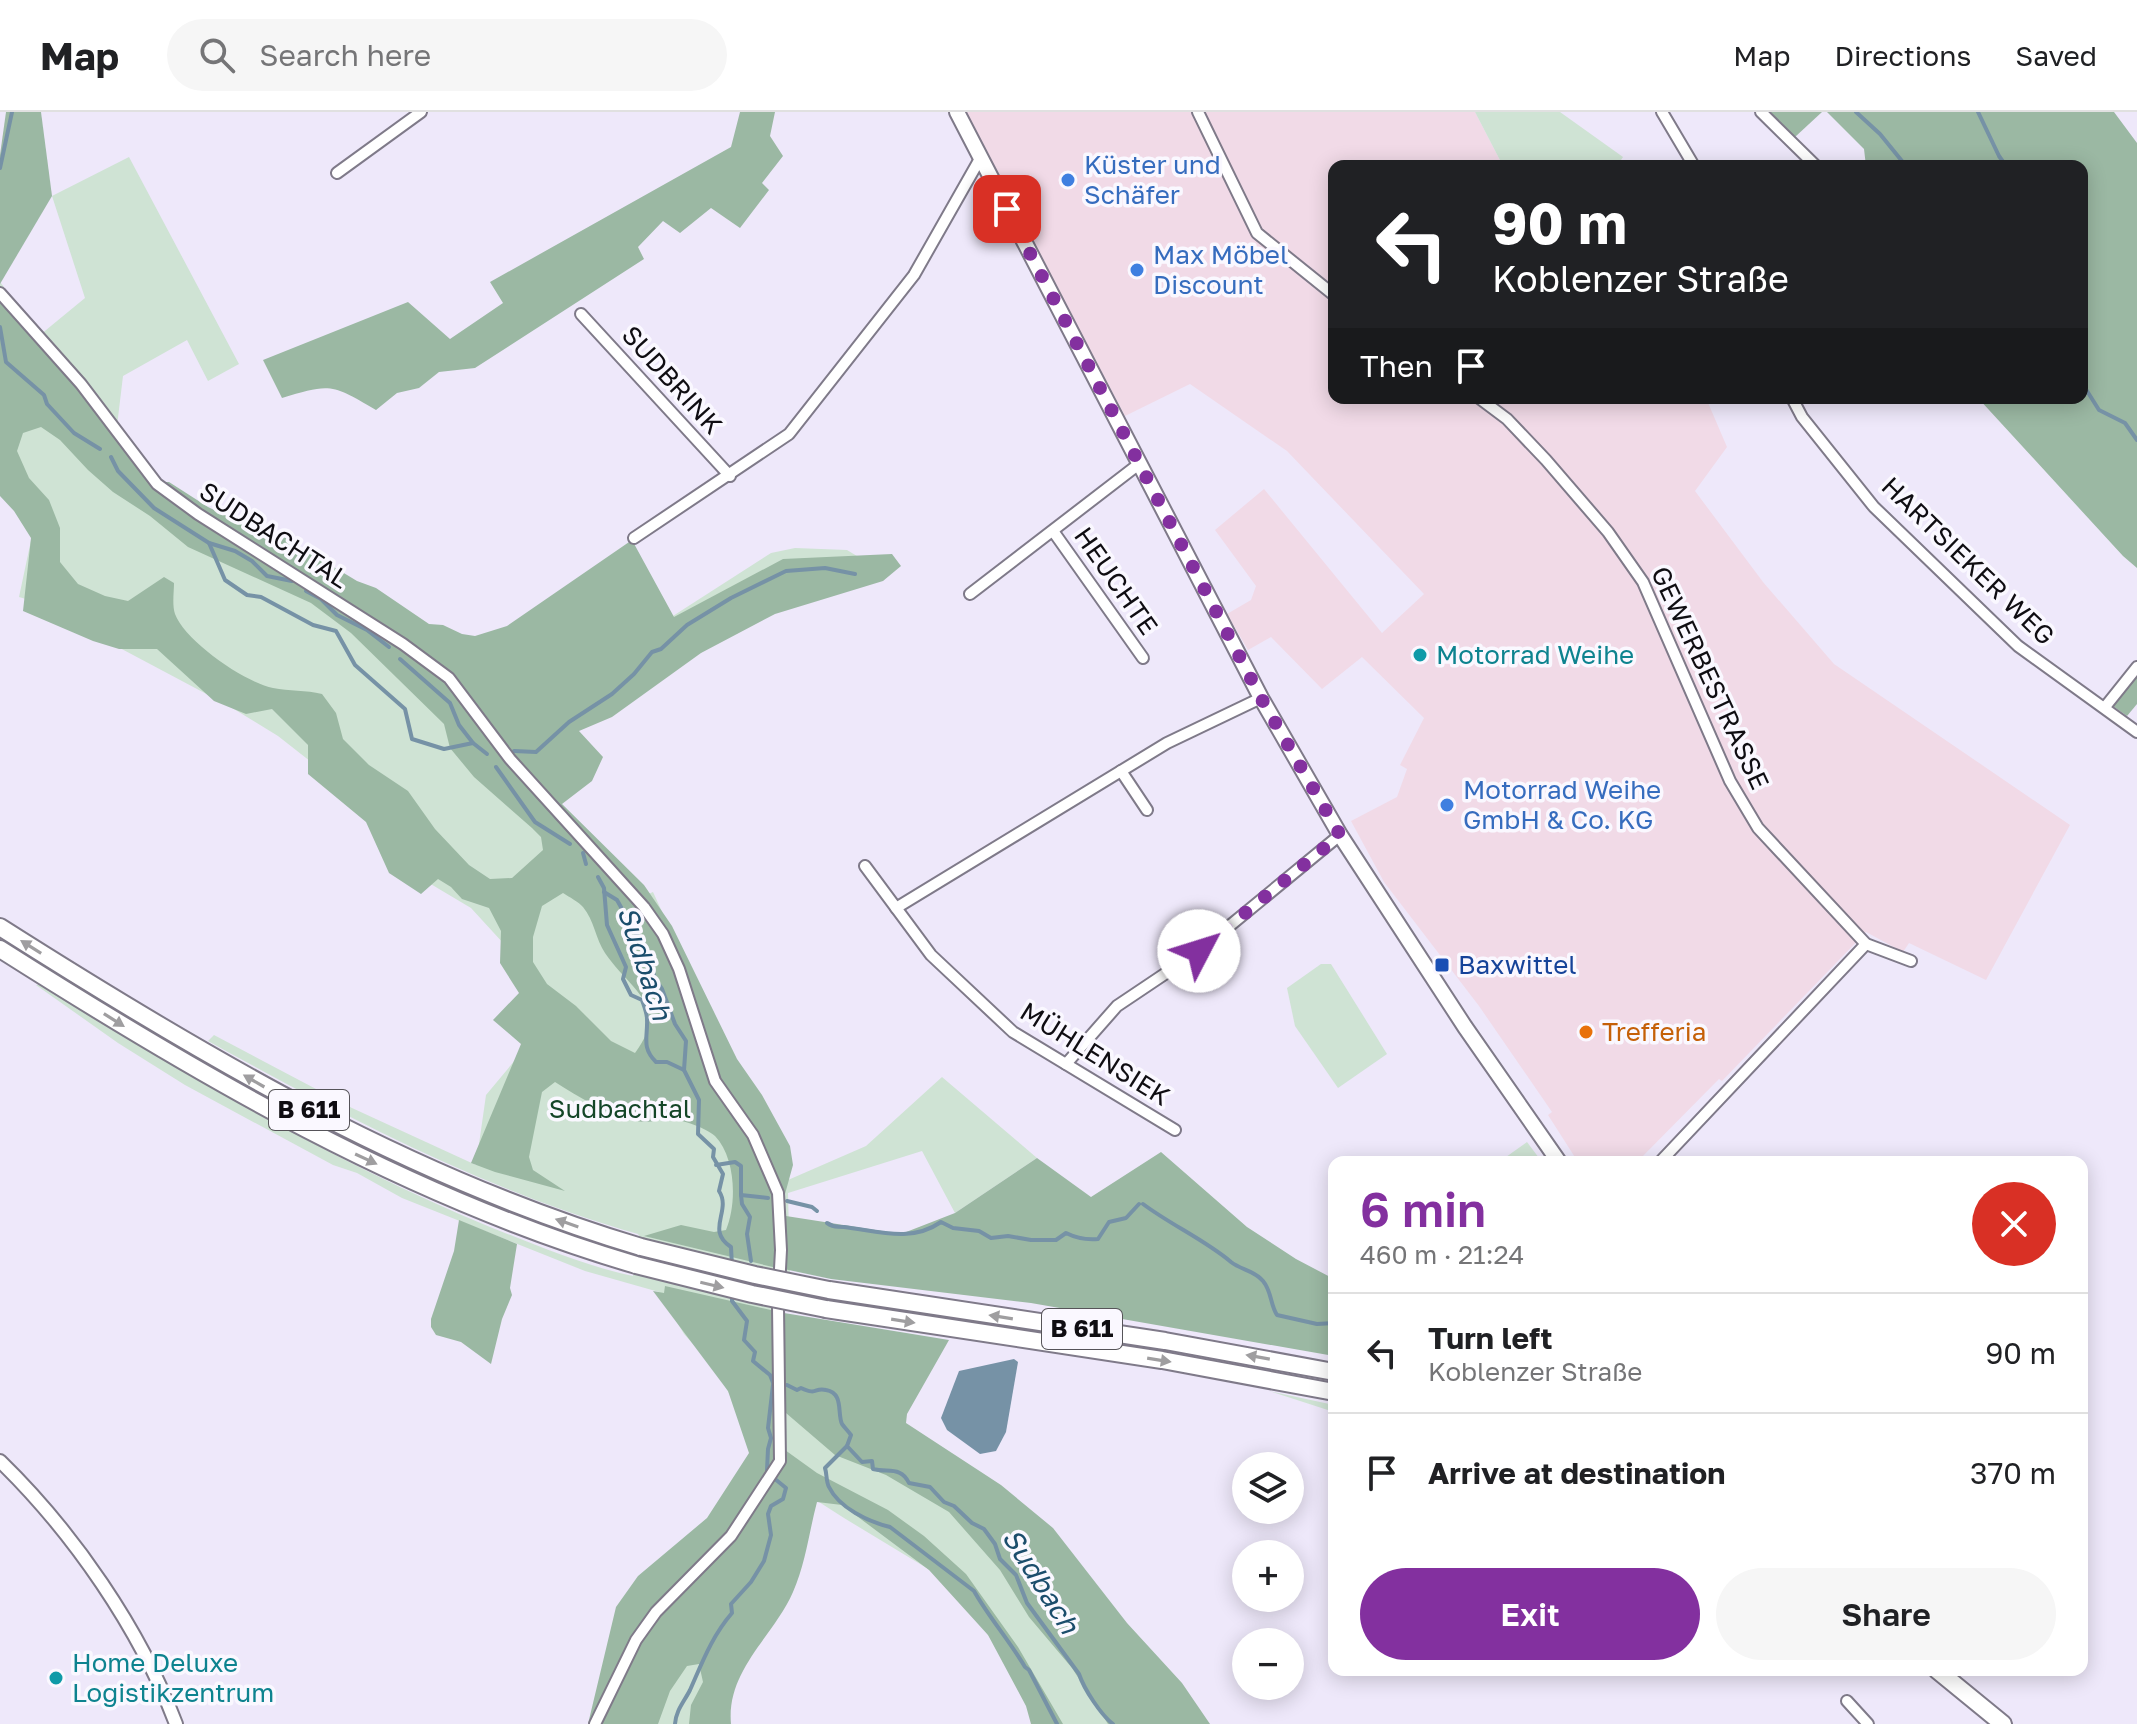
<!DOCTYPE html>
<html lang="en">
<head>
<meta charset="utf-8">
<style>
	:root { --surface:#fff; --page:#f6f6f6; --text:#202124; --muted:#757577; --line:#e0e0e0; --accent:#83309f }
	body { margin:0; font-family:"Golos Text",sans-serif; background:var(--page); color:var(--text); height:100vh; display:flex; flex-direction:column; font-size:30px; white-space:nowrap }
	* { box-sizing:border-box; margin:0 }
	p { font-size:26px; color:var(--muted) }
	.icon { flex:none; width:44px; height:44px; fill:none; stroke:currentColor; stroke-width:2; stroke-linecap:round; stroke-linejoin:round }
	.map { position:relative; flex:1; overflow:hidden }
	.details { position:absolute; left:1328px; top:1044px; width:760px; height:520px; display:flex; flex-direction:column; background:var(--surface); border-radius:16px; box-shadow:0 4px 20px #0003 }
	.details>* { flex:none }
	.top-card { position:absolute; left:1328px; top:48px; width:760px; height:244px; border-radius:16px; box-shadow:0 4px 20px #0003; background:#202124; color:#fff; overflow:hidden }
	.buttons { position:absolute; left:1232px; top:1340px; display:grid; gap:16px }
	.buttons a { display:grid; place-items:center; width:72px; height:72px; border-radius:50%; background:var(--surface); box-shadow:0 4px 20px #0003; font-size:40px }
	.pin { position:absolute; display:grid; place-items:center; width:68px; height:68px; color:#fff; margin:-34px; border-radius:16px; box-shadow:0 4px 12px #0006 }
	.me { position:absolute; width:88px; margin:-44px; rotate:50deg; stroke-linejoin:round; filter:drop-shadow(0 0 6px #0008) }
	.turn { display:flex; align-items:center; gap:28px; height:168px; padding:0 32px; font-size:36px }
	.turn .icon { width:104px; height:104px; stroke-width:2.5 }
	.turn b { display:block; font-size:56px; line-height:68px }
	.then { display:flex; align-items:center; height:76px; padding:0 32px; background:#0003; gap:16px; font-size:30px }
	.round { display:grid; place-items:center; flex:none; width:84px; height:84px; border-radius:42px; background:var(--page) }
	.head { display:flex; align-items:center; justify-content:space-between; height:136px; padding:0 32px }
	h1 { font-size:48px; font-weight:600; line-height:60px; color:var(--accent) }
	.button { display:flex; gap:16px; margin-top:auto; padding:16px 32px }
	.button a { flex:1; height:92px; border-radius:48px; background:var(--accent); color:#fff; font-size:32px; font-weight:600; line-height:92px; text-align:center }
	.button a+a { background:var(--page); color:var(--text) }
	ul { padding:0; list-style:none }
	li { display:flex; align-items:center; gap:24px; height:120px; padding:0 32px; border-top:2px solid var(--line) }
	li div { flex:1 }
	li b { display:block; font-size:30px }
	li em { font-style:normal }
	header { display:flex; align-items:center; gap:48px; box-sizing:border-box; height:112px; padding:0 40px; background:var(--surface); border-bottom:2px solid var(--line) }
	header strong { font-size:38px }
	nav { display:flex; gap:44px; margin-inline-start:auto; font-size:28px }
	.search { width:560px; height:72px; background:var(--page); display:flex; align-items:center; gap:20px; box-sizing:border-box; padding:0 28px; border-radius:44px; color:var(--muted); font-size:30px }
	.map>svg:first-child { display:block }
</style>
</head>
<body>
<header>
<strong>Map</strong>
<div class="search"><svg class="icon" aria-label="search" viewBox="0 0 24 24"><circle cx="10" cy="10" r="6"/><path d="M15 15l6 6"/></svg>Search here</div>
<nav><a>Map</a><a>Directions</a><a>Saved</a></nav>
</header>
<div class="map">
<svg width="2137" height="1612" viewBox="0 0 2137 1612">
	<rect width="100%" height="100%" fill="#eee8fa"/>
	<path fill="#f1dae7" d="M 964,0 L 1475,0 L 1503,54 L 1334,54 L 1334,286 L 1706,286 L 1727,335 L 1695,379 L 1763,470 L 1834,552 L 2070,713 L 1986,868 L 1909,831 L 1903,840 L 1866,820 L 1722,969 L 1719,967 L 1637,1050 L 1578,1050 L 1548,1003 L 1552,1000 L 1479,894 L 1384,770 L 1351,709 L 1397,685 L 1407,657 L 1400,653 L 1424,606 L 1362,545 L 1322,577 L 1271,525 L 1248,538 L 1227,502 L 1251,488 L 1256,474 L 1215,418 L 1264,377 L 1382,521 L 1424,482 L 1287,339 L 1190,272 L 1125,304 Z"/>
	<g fill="#cfe3d4">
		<path d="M 1475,0 L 1560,0 L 1623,45 L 1617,54 L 1503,54 Z"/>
		<path d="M 129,45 L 239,252 L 208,269 L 187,228 L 123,264 L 117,314 L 40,223 L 85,186 L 52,84 Z"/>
		<path d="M 0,170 L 4,175 L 3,189 L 146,368 L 436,528 L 662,511 L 771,441 L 795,436 L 847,438 L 885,461 L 830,470 L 504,638 L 636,787 L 653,780 L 787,1072 L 788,1068 L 866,1034 L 942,965 L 1037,1046 L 955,1101 L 922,1039 L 788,1081 L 790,1160 L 774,1158 L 774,1198 L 899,1316 L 1193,1612 L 1049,1612 L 953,1472 L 844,1406 L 819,1390 L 813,1380 L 729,1584 L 724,1612 L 621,1612 L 755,1362 L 739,1297 L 711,1252 L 684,1222 L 659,1180 L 585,1159 L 402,1086 L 357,1061 L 333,1053 L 185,973 L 118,931 L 36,873 L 42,872 C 186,962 333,1050 490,1115 C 536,1133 585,1154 633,1164 L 640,1125 L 638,1122 C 486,1079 346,1005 208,929 L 214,923 L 352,996 L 476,1053 L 486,983 L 550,906 L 504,832 L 471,796 L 429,771 L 315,653 L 278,624 L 229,594 L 86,518 L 43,492 L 19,485 L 33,419 L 0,362 Z"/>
		<path d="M 1321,852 L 1331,852 L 1387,942 L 1338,976 L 1295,914 L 1287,876 Z"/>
		<path d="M 1527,1030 L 1542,1050 L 1499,1050 Z"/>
		<path d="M 1269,1279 L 1334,1293 L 1334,1300 Z"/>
	</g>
	<g fill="#9bb8a3" fill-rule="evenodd">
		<path d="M 6,0 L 41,0 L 52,84 L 0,172 L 0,43 Z"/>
		<path d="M 740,0 L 775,0 L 770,24 L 783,44 L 762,71 L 769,78 L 740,116 L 711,96 L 680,121 L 663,109 L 638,135 L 644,147 L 475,256 L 439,260 L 419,276 L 397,281 L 376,298 C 332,272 331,271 282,286 L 263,248 L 408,190 L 450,227 L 503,191 L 490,170 L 731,35 Z"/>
		<path d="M 1769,0 L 1822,0 L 1795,25 Z"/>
		<path d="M 1827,0 L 2114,0 L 2137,31 L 2137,456 L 2123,444 L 1978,286 L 2082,286 L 2082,54 L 1866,54 L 1864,37 Z"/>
		<path d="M 0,179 L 160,370 L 169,370 L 208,395 L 235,408 L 266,414 L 357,469 L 376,476 L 429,512 L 443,513 L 462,522 L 475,524 L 507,514 L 632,428 L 674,505 L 783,447 L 892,442 L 901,454 L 883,469 L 775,502 L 701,541 L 612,605 L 579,619 L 603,645 L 592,669 L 562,692 L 644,773 L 672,814 L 737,947 L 762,983 L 790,1034 L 793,1053 L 785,1082 L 777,1156 L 644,1124 L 681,1113 L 714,1120 L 726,1118 C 737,1092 736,1046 715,1024 C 706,1016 681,1007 669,1007 C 657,1006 651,1013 633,1008 C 606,1002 579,985 555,970 L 542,980 L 529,1045 L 533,1058 L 565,1079 L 495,1060 L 471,1051 L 521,932 L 493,908 L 519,881 L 500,851 L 501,819 L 489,796 L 462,787 L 451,775 L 438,767 L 421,782 L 389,761 L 366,710 L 308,662 L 308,633 L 272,597 L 246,602 L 214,589 L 157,537 L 119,537 L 93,529 L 23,499 L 31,426 L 14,399 L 0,384 ZM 41,315 L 60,328 L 88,358 L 113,380 L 150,404 L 188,435 L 311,491 L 351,521 L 444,612 L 450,636 L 474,665 L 532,716 L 541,725 L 543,738 L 512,766 L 490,767 L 469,753 L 435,717 L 408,679 L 369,653 L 343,627 L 336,601 L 322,582 C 306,578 289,579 273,576 C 244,570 185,529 175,502 C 172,493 174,480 174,471 L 164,465 L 128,489 L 105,484 L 78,472 L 60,450 L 60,416 L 49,388 L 29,366 L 17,339 L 23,321 ZM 563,781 C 569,785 579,790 583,795 C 594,808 596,828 605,841 C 630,878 671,893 635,941 L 611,929 L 576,894 L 547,872 L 533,850 L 533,825 L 542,794 Z"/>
		<path d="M 2137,556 L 2137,592 L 2127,604 L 2110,592 Z"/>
		<path d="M 1161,1040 L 1247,1115 L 1296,1147 L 1334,1167 L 1334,1244 L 1031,1191 L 831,1167 L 784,1157 L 786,1104 L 901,1122 L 955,1101 L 1037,1046 L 1091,1085 Z"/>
		<path d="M 459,1108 L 517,1132 L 510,1176 L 512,1183 L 502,1207 L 491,1252 L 461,1230 L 436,1223 L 431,1215 L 431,1207 L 454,1139 Z"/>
		<path d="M 665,1174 L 784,1201 L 949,1228 L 907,1302 L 906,1311 L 1001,1373 L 1053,1416 L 1127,1511 L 1182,1571 L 1210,1612 L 1108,1612 L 1072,1556 L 1029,1505 L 1000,1458 L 949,1400 L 886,1363 L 835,1343 L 786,1301 L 785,1338 L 817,1361 L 888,1398 L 924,1424 L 966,1462 L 1018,1535 L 1063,1612 L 1031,1612 L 1026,1594 L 988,1523 L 929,1458 L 842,1393 L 817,1390 C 809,1420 806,1450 793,1480 C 774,1524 726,1558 731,1612 L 689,1612 L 691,1593 L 703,1570 L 699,1552 L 687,1554 L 670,1579 L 658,1612 L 588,1612 L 616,1495 L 638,1464 L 707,1406 L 749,1341 L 728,1279 L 653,1179 L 664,1181 Z"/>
	</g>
	<path fill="#7692a6" d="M 1014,1247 L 1018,1250 L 1006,1320 L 996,1339 L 980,1342 L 947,1318 L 941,1306 L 959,1259 Z"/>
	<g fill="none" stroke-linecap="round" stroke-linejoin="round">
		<g stroke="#7692a6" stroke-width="4">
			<path d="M 1856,0 L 1880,22 L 1906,54"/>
			<path d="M 1978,0 L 1999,44 L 2006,54"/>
			<path d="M 0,56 L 12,0"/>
			<path d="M 0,215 L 6,250 L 44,283 L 47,292 L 74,321 L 100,337"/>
			<path d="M 2082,271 L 2099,298 L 2125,311 L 2137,328"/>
			<path d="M 111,345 L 118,359 L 154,396 L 209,431 L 225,468 L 247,483 L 261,485 L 313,513 L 336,519 L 355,553 L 405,597 L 412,627 L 444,637 L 473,631"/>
			<path d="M 209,431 L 235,439 L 252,449 L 267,464 L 292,469"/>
			<path d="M 306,479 L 321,487 L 337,503 L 367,518 L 389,535"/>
			<path d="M 400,547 L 450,591 L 459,613 L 473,631 L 487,642"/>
			<path d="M 514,639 L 536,640 L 569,610 L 612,582 L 634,562 L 652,540 L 661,537 L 687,513 L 731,486 L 786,459 L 825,456 L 855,462"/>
			<path d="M 496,655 L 535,710 L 570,732"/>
			<path d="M 583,741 L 586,752"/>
			<path d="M 598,765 L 604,776 L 607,813 L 626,855 L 623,867 L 631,883 L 642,888 C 644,894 647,901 647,907 C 648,925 641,935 656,950 L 667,950 L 684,958"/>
			<path d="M 604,780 L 617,788 L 649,845 L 655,867 L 662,877 L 675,912 L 686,929 L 684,958 L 699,988 L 698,1022 L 714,1037 L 713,1045 L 723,1062 L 719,1079 C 732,1099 705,1118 731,1135 L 732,1154"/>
			<path d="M 716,1053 L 735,1050 L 741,1054 L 741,1083 L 742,1092 L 750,1105 L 747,1122 L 751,1149"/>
			<path d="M 741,1083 L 768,1086"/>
			<path d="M 787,1089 L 812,1095 L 817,1099"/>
			<path d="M 1143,1092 C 1171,1113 1205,1128 1231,1150 C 1241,1158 1254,1158 1263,1169 C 1272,1180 1270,1192 1277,1203 L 1317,1212 L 1334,1211"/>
			<path d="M 827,1111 C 834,1116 836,1114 844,1115 C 878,1119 911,1131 941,1110 L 953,1116 L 979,1119 L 991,1126 L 1008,1124 L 1031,1128 L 1056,1128 L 1066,1121 C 1076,1126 1087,1128 1098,1127 L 1109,1110 L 1126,1106 L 1139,1092"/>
			<path d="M 732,1183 L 732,1189 L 747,1209 L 744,1228 L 755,1240 L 753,1249 L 770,1263 L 774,1273"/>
			<path d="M 787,1273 L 797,1278 L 801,1276 C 818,1284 814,1275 826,1278 C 844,1281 837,1301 842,1312 C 845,1316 848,1319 851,1323 L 847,1334 L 862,1350 L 872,1349 L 873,1357 C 888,1361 901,1354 909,1371 L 930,1375 L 944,1390 L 954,1394 L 972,1411 L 984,1417 L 995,1432 L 1000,1447 L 1016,1463 L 1027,1491 L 1079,1562 C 1084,1577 1101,1603 1113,1612"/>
			<path d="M 847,1334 L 825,1356 C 827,1362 826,1370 829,1375 C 839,1396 869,1410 890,1415 L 974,1479 C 988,1504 1009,1528 1025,1555 L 1029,1558 L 1057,1612"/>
			<path d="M 767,1358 L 768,1337 L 771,1326 L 768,1316 L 773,1273"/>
			<path d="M 675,1612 C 676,1598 684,1590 690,1578 C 702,1551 712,1524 732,1501 L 731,1492 L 751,1470 L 764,1449 L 771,1423 L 768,1402 L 771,1394 L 783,1387 L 786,1376 L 775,1367"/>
		</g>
		<g stroke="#7f7a89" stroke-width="14">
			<g id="minor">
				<path d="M 1198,0 L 1257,121 L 1334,183"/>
				<path d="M 1662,0 L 1694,54"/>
				<path d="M 1761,0 L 1816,54"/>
				<path d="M 337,61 L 421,0"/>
				<path d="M 0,181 L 81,272 L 157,372 L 198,402 L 403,532 L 449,566 L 510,647 L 644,795 L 663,822 L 679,857 L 715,969 L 753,1023 L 778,1081 L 781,1138 L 778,1195 L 780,1349 L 731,1424 L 656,1500 L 636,1528 L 595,1612"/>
				<path d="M 581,202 L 730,364"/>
				<path d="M 1479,286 L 1507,307 L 1546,348 L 1608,420 L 1643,470 L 1730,669 L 1758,716 L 1866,832 L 1911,849"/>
				<path d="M 1792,286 L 1802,305 L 1874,395 L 2018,534 L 2137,620"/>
				<path d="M 1053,419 L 1143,546"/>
				<path d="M 634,426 L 789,322 L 914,163 L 981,45"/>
				<path d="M 970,482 L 1139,352"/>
				<path d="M 2105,595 L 2137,555"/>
				<path d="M 1121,659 L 1147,698"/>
				<path d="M 865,754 L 931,843 L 1013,920 L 1175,1018"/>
				<path d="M 896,796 L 1167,631 L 1261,586"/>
				<path d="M 1066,952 L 1117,894 L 1199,839 L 1340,723"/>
				<path d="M 1660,1050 L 1866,832"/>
				<path d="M 1847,1589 L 1868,1612"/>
			</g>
		</g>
		<g stroke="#7f7a89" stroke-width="16">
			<path id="tertiary" d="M 0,1349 C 73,1420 140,1517 176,1612"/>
		</g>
		<g stroke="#7f7a89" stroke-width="18">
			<path id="secondary" d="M 957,0 L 1261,586 L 1340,723 L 1465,915 L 1559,1050"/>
		</g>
		<g stroke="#7f7a89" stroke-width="20">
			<path id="primary" d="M 1937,1558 L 2003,1612"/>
		</g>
		<g stroke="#7f7a89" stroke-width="20">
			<g id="trunk">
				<path d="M 0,815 C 203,944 409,1066 641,1135"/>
				<path d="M 0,837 C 200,964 407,1086 636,1153"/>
				<path d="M 829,1178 L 1165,1229 L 1334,1260"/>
				<path d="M 826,1197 L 1162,1248 L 1334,1280"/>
			</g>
		</g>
		<use href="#minor" stroke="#fff" stroke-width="10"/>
		<use href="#tertiary" stroke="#fff" stroke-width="12"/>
		<use href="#secondary" stroke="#fff" stroke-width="14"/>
		<use href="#primary" stroke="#fff" stroke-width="16"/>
		<use href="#trunk" stroke="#fff" stroke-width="16"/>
		<g stroke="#7f7a89" stroke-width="20" stroke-linecap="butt">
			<g id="trunk-bridge">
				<path d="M 641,1135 L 755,1163 L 829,1178"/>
				<path d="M 636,1153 L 752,1182 L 826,1197"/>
			</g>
		</g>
		<use href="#trunk-bridge" stroke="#fff" stroke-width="16"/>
	</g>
	<defs><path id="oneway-solid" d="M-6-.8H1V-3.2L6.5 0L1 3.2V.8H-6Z" transform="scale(2)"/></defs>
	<g fill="#9f9ea0">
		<use href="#oneway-solid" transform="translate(31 835) rotate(-148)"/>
		<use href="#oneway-solid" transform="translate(114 908) rotate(32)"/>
		<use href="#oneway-solid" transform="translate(254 969) rotate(-150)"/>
		<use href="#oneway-solid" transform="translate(366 1047) rotate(25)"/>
		<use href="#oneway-solid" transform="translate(567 1111) rotate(-161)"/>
		<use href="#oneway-solid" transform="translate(712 1173) rotate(13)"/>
		<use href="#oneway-solid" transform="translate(1001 1205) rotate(-171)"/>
		<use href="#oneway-solid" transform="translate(903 1209) rotate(9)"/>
		<use href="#oneway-solid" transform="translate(1258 1245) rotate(-170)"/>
		<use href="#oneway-solid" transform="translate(1159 1248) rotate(9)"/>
	</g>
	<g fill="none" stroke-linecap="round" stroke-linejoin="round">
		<path stroke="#83309f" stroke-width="14" stroke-dasharray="0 25.2" d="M 1007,97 L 1261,586 L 1340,723 L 1199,839"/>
	</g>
	<g fill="#3f7fe0" stroke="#faf8ff" stroke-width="3">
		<circle cx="1068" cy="68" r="8"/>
		<circle cx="1137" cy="158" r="8"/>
		<circle cx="1447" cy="693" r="8"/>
	</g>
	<g fill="#0f9aa8" stroke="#faf8ff" stroke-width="3">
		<circle cx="1420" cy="543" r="8"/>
		<circle cx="56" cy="1566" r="8"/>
	</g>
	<rect fill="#1a4fb4" stroke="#faf8ff" stroke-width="3" x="1434" y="845" width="16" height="16" rx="4"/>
	<circle fill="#e8710a" stroke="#faf8ff" stroke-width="3" cx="1586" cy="920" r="8"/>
	<g text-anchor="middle" stroke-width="7" stroke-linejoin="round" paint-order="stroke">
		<g fill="#faf8ff" stroke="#565459" stroke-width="2">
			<rect x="269" y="978" width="80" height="40" rx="6"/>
			<rect x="1042" y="1197" width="80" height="40" rx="6"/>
		</g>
		<g font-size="24" font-weight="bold" fill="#0f0d12">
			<text x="309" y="1006">B 611</text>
			<text x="1082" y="1225">B 611</text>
		</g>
		<g font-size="26" fill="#366cbe" stroke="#faf8ff" text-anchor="start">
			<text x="1084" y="62">Küster und<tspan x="1084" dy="30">Schäfer</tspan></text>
			<text x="1153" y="152">Max Möbel<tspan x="1153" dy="30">Discount</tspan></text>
			<text x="1463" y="687">Motorrad Weihe<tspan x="1463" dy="30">GmbH &amp; Co. KG</tspan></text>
		</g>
		<g font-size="26" fill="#0f0d12" stroke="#faf8ff">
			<text transform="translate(672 268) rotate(48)" y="9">SUDBRINK</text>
			<text transform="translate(274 423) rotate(33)" y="9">SUDBACHTAL</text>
			<text transform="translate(1968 449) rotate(44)" y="9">HARTSIEKER WEG</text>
			<text transform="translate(1116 469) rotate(55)" y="9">HEUCHTE</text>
			<text transform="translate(1710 566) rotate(65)" y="9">GEWERBESTRASSE</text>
			<text transform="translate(1095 942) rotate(32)" y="9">MÜHLENSIEK</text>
		</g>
		<g font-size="26" fill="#0d838f" stroke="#faf8ff" text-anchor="start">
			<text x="1436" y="552">Motorrad Weihe</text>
			<text x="72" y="1560">Home Deluxe<tspan x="72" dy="30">Logistikzentrum</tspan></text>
		</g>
		<g font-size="26" fill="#164399" stroke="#faf8ff" text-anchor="start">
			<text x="1458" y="862">Baxwittel</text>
		</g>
		<g font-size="26" fill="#c56008" stroke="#faf8ff" text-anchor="start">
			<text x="1602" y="929">Trefferia</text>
		</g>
		<g font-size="26" fill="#144628" stroke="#faf8ff">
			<text x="620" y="1006">Sudbachtal</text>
		</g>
		<g font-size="28" font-style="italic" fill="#1b4d6c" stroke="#faf8ff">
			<text transform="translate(645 851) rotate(72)" y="10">Sudbach</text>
			<text transform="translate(1041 1469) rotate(58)" y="10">Sudbach</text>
		</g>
	</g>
</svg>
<div class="buttons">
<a><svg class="icon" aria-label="layers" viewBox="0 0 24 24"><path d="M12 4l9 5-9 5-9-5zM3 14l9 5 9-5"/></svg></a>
<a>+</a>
<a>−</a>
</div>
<div class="pin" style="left:1007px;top:97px;background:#d93025"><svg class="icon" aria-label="arrive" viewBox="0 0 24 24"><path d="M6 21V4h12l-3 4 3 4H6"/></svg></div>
<svg class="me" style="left:1199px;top:839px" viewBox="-20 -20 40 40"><circle r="19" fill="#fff"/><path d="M0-13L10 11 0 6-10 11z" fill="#83309f"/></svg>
<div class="top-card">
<div class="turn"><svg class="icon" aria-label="left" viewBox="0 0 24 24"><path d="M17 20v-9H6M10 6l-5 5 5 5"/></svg><div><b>90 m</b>Koblenzer Straße</div></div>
<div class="then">Then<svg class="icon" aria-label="arrive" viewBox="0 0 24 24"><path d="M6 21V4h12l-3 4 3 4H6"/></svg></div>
</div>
<section class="details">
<div class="head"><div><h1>6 min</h1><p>460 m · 21:24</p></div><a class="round" style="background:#d93025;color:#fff"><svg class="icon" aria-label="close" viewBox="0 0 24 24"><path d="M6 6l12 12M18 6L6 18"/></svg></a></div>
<ul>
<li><svg class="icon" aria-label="left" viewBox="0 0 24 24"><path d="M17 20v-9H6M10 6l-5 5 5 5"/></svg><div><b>Turn left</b><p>Koblenzer Straße</p></div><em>90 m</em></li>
<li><svg class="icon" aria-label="arrive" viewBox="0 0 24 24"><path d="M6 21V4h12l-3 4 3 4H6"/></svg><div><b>Arrive at destination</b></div><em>370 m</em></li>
</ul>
<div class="button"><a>Exit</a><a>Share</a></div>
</section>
</div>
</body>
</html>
